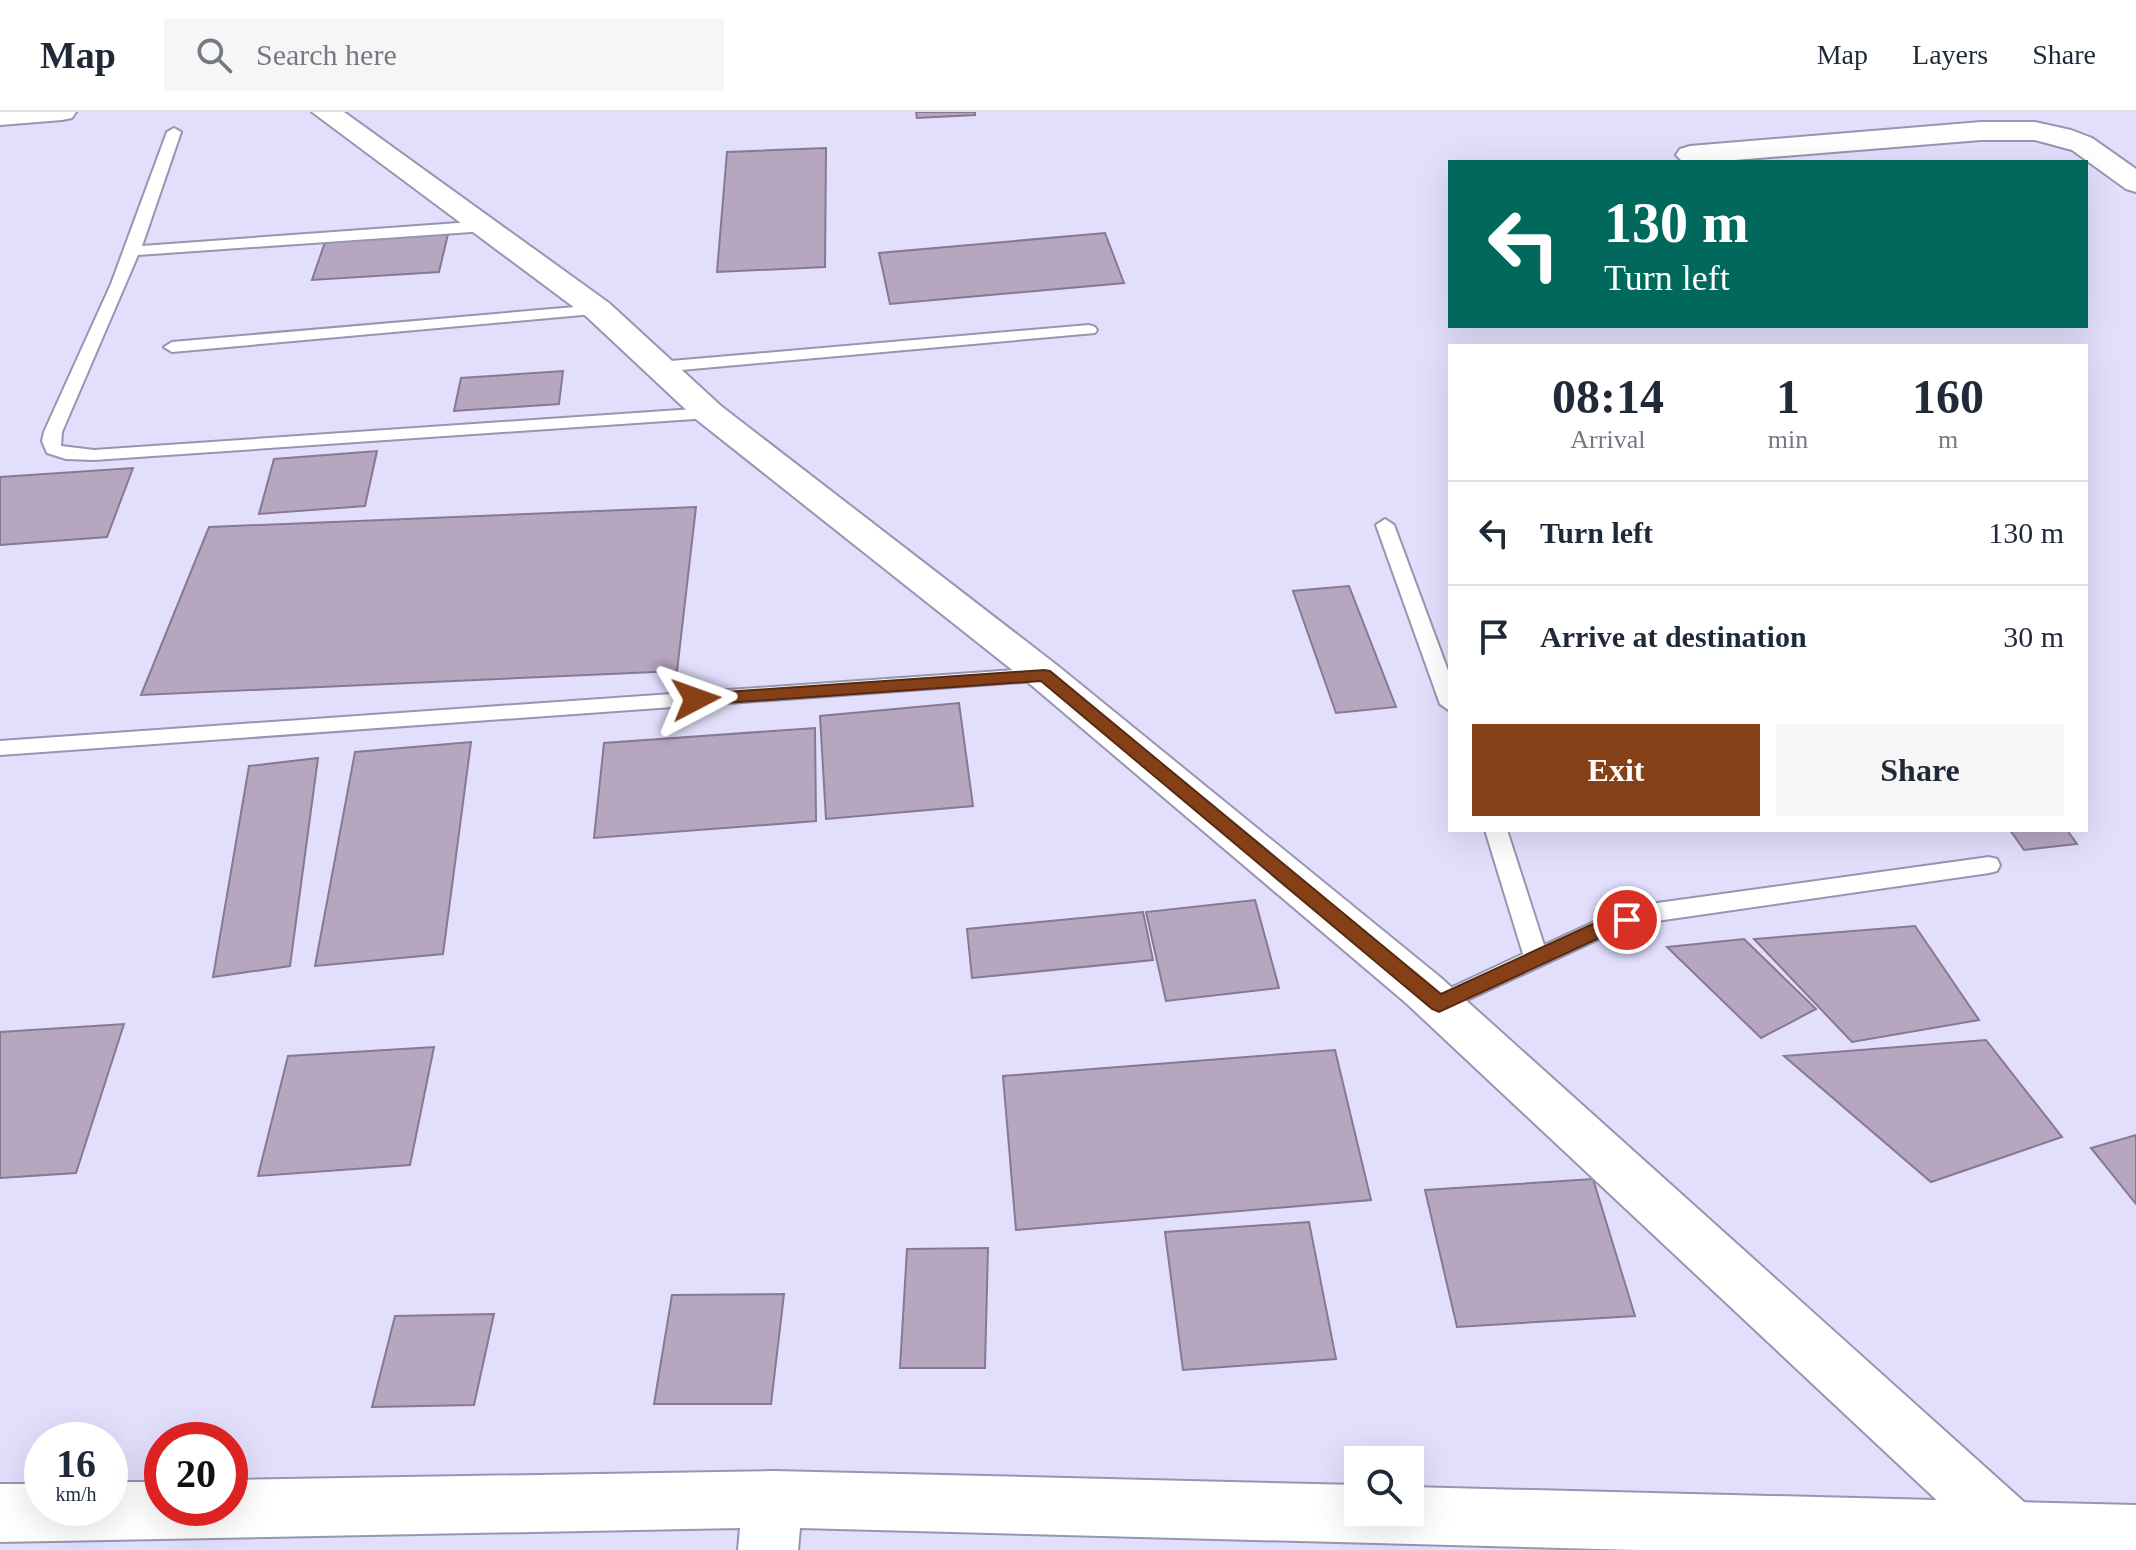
<!DOCTYPE html>
<html lang="en">
<head>
<meta charset="utf-8">
<style>
	:root { --surface:#fff; --page:#f6f6f7; --text:#1f2937; --muted:#747a83; --line:#e0e1e3; --accent:#854018 }
	body { margin:0; font-family:"Times New Roman",serif; background:var(--page); color:var(--text); height:100vh; display:flex; flex-direction:column; font-size:30px; white-space:nowrap }
	* { box-sizing:border-box; margin:0 }
	p { font-size:26px; color:var(--muted) }
	.icon { flex:none; width:44px; height:44px; fill:none; stroke:currentColor; stroke-width:2; stroke-linecap:round; stroke-linejoin:round }
	.map { position:relative; flex:1; overflow:hidden }
	.sheet { position:absolute; left:1448px; top:232px; width:640px; height:488px; display:flex; flex-direction:column; background:var(--surface); border-radius:0px; box-shadow:0 8px 32px #0002 }
	.sheet>* { flex:none }
	.hud { position:absolute; left:1448px; top:48px; width:640px; height:168px; border-radius:0px; box-shadow:0 8px 32px #0002; background:#00695c; color:#fff; overflow:hidden }
	.tools { position:absolute; left:1344px; top:1334px; display:grid; gap:16px }
	.tools a { display:grid; place-items:center; width:80px; height:80px; border-radius:0px; background:var(--surface); box-shadow:0 8px 32px #0002; font-size:40px }
	.speed { position:absolute; left:24px; top:1310px; display:flex; gap:16px; font-size:40px; font-weight:700; text-align:center }
	.speed>* { display:grid; place-content:center; width:104px; height:104px; border-radius:50%; background:var(--surface); box-shadow:0 8px 32px #0002; line-height:1 }
	.speed small { font-size:20px; font-weight:400 }
	.speed .limit { border:12px solid #d22; background:#fff; color:#111 }
	.pin { position:absolute; display:grid; place-items:center; width:68px; height:68px; color:#fff; margin:-34px; border:4px solid #fff; border-radius:50%; box-shadow:0 2px 8px #0007 }
	.me { position:absolute; width:88px; margin:-44px; rotate:86deg; stroke-linejoin:round; filter:drop-shadow(0 0 6px #0008) }
	.turn { display:flex; align-items:center; gap:28px; height:168px; padding:0 24px; font-size:36px }
	.turn .icon { width:104px; height:104px; stroke-width:2.5 }
	.turn b { display:block; font-size:56px; line-height:68px }
	.eta { display:flex; justify-content:space-evenly; align-items:center; height:136px; text-align:center }
	.eta b { font-size:48px; font-weight:700; line-height:56px }
	.cta { display:flex; gap:16px; margin-top:auto; padding:16px 24px }
	.cta a { flex:1; height:92px; border-radius:0px; background:var(--accent); color:#fff; font-size:32px; font-weight:700; line-height:92px; text-align:center }
	.cta a+a { background:var(--page); color:var(--text) }
	ul { padding:0; list-style:none }
	li { display:flex; align-items:center; gap:24px; height:104px; padding:0 24px; border-top:2px solid var(--line) }
	li div { flex:1 }
	li b { display:block; font-size:30px }
	li em { font-style:normal }
	header { display:flex; align-items:center; gap:48px; box-sizing:border-box; height:112px; padding:0 40px; background:var(--surface); border-bottom:2px solid var(--line) }
	header strong { font-size:38px }
	nav { display:flex; gap:44px; margin-inline-start:auto; font-size:28px }
	.search { width:560px; height:72px; background:var(--page); display:flex; align-items:center; gap:20px; box-sizing:border-box; padding:0 28px; border-radius:0px; color:var(--muted); font-size:30px }
	.map>svg:first-child { display:block }
</style>
</head>
<body>
<header>
<strong>Map</strong>
<div class="search"><svg class="icon" aria-label="search" viewBox="0 0 24 24"><circle cx="10" cy="10" r="6"/><path d="M15 15l6 6"/></svg>Search here</div>
<nav><a>Map</a><a>Layers</a><a>Share</a></nav>
</header>
<div class="map">
<svg width="2136" height="1438" viewBox="0 0 2136 1438">
	<rect width="100%" height="100%" fill="#e1dffc"/>
	<g fill="#b6a6c0" stroke="#887891" stroke-width="2">
		<path d="M 916,0 L 975,0 L 975,3 L 917,6 Z"/>
		<path d="M 826,36 L 825,155 L 717,160 L 727,40 Z"/>
		<path d="M 1105,121 L 1124,171 L 890,192 L 879,141 Z"/>
		<path d="M 448,122 L 439,160 L 312,168 L 325,130 Z"/>
		<path d="M 563,259 L 559,292 L 454,299 L 461,266 Z"/>
		<path d="M 377,339 L 365,394 L 259,402 L 274,347 Z"/>
		<path d="M 133,356 L 107,425 L 0,433 L 0,365 Z"/>
		<path d="M 696,395 L 677,559 L 141,583 L 209,415 Z"/>
		<path d="M 1349,474 L 1396,595 L 1336,601 L 1293,479 Z"/>
		<path d="M 959,591 L 973,694 L 826,707 L 820,604 Z"/>
		<path d="M 815,616 L 816,709 L 594,726 L 604,631 Z"/>
		<path d="M 471,630 L 443,842 L 315,854 L 355,640 Z"/>
		<path d="M 318,646 L 290,854 L 213,865 L 249,654 Z"/>
		<path d="M 2010,718 L 2067,718 L 2077,732 L 2024,738 Z"/>
		<path d="M 1255,788 L 1279,876 L 1166,889 L 1146,800 Z"/>
		<path d="M 1143,800 L 1153,848 L 972,866 L 967,817 Z"/>
		<path d="M 1915,814 L 1979,908 L 1852,930 L 1754,827 Z"/>
		<path d="M 1744,827 L 1816,897 L 1761,926 L 1667,835 Z"/>
		<path d="M 124,912 L 76,1061 L 0,1066 L 0,920 Z"/>
		<path d="M 1986,928 L 2062,1025 L 1931,1070 L 1784,944 Z"/>
		<path d="M 434,935 L 410,1053 L 258,1064 L 288,944 Z"/>
		<path d="M 1335,938 L 1371,1088 L 1016,1118 L 1003,964 Z"/>
		<path d="M 2136,1023 L 2136,1092 L 2091,1036 Z"/>
		<path d="M 1593,1067 L 1635,1204 L 1457,1215 L 1425,1078 Z"/>
		<path d="M 1309,1110 L 1336,1247 L 1183,1258 L 1165,1120 Z"/>
		<path d="M 988,1136 L 985,1256 L 900,1256 L 907,1137 Z"/>
		<path d="M 784,1182 L 771,1292 L 654,1292 L 672,1183 Z"/>
		<path d="M 494,1202 L 474,1293 L 372,1295 L 395,1204 Z"/>
	</g>
	<g fill="none" stroke-linecap="round" stroke-linejoin="round">
		<g stroke="#9795b0" stroke-width="4">
			<g id="lane">
				<path d="M 174,16 L 181,20 L 142,134 L 486,109 L 494,114 L 486,119 L 138,143 L 62,320 L 61,334 L 94,338 L 709,296 L 718,301 L 709,306 L 94,348 L 66,347 L 47,341 L 42,329 L 44,320 L 111,172 L 167,20 Z"/>
				<path d="M 598,193 L 604,195 L 604,201 L 172,240 L 164,235 L 172,230 Z"/>
				<path d="M 1089,213 L 1095,215 L 1097,218 L 1095,221 L 659,260 L 651,255 L 659,250 Z"/>
				<path d="M 1385,407 L 1394,413 L 1450,564 L 1450,599 L 1440,592 L 1376,413 Z"/>
				<path d="M 1044,556 L 1051,558 L 1054,563 L 1051,568 L 0,643 L 0,629 Z"/>
				<path d="M 1485,718 L 1507,718 L 1544,833 L 1596,809 L 1650,792 L 1989,745 L 1997,747 L 2000,753 L 1997,759 L 1989,761 L 1650,810 L 1612,821 L 1439,901 L 1431,899 L 1427,892 L 1431,885 L 1523,842 Z"/>
			</g>
		</g>
		<g stroke="#9795b0" stroke-width="4">
			<g id="street">
				<path d="M 0,0 L 76,0 L 72,6 L 62,8 L 0,13 Z"/>
				<path d="M 312,0 L 344,0 L 609,191 L 721,294 L 1058,554 L 1440,865 L 2054,1417 L 2063,1438 L 1990,1438 L 1406,891 L 1030,572 L 697,308 L 587,205 Z"/>
				<path d="M 1981,10 L 2035,10 L 2071,18 L 2092,26 L 2136,57 L 2136,80 L 2126,77 L 2072,38 L 2035,28 L 1981,28 L 1710,50 L 1683,50 L 1676,43 L 1680,37 L 1690,34 Z"/>
			</g>
		</g>
		<g stroke="#9795b0" stroke-width="4">
			<path id="secondary" d="M 773,1359 L 1358,1373 L 1358,1400 L 1410,1400 L 1410,1375 L 2136,1393 L 2136,1438 L 1637,1438 L 800,1416 L 798,1438 L 738,1438 L 740,1416 L 0,1430 L 0,1372 L 42,1372 L 42,1396 L 110,1396 L 110,1370 L 162,1370 L 162,1396 L 230,1396 L 230,1368 Z"/>
		</g>
		<use href="#lane" fill="#fff" fill-rule="evenodd"/>
		<use href="#street" fill="#fff" fill-rule="evenodd"/>
		<use href="#secondary" fill="#fff" fill-rule="evenodd"/>
	</g>
	<path fill="#854018" stroke="#562a10" stroke-width="2" d="M 1044,558 L 1050,559 L 1441,882 L 1597,810 L 1627,801 L 1637,808 L 1634,813 L 1610,821 L 1439,900 L 1432,897 L 1041,569 L 696,593 L 688,587 L 696,582 Z"/>
</svg>
<div class="tools">
<a><svg class="icon" aria-label="search" viewBox="0 0 24 24"><circle cx="10" cy="10" r="6"/><path d="M15 15l6 6"/></svg></a>
</div>
<div class="speed"><div>16<small>km/h</small></div><div class="limit">20</div></div>
<div class="pin" style="left:1627px;top:808px;background:#d93025"><svg class="icon" aria-label="arrive" viewBox="0 0 24 24"><path d="M6 21V4h12l-3 4 3 4H6"/></svg></div>
<svg class="me" style="left:696px;top:587px" viewBox="-20 -20 40 40"><path d="M0-17L14 15 0 8-14 15z" fill="#854018" stroke="#fff" stroke-width="4"/></svg>
<div class="hud">
<div class="turn"><svg class="icon" aria-label="left" viewBox="0 0 24 24"><path d="M17 20v-9H6M10 6l-5 5 5 5"/></svg><div><b>130 m</b>Turn left</div></div>
</div>
<section class="sheet">
<div class="eta">
<div><b>08:14</b><p>Arrival</p></div>
<div><b>1</b><p>min</p></div>
<div><b>160</b><p>m</p></div>
</div>
<ul>
<li><svg class="icon" aria-label="left" viewBox="0 0 24 24"><path d="M17 20v-9H6M10 6l-5 5 5 5"/></svg><div><b>Turn left</b></div><em>130 m</em></li>
<li><svg class="icon" aria-label="arrive" viewBox="0 0 24 24"><path d="M6 21V4h12l-3 4 3 4H6"/></svg><div><b>Arrive at destination</b></div><em>30 m</em></li>
</ul>
<div class="cta"><a>Exit</a><a>Share</a></div>
</section>
</div>
</body>
</html>
